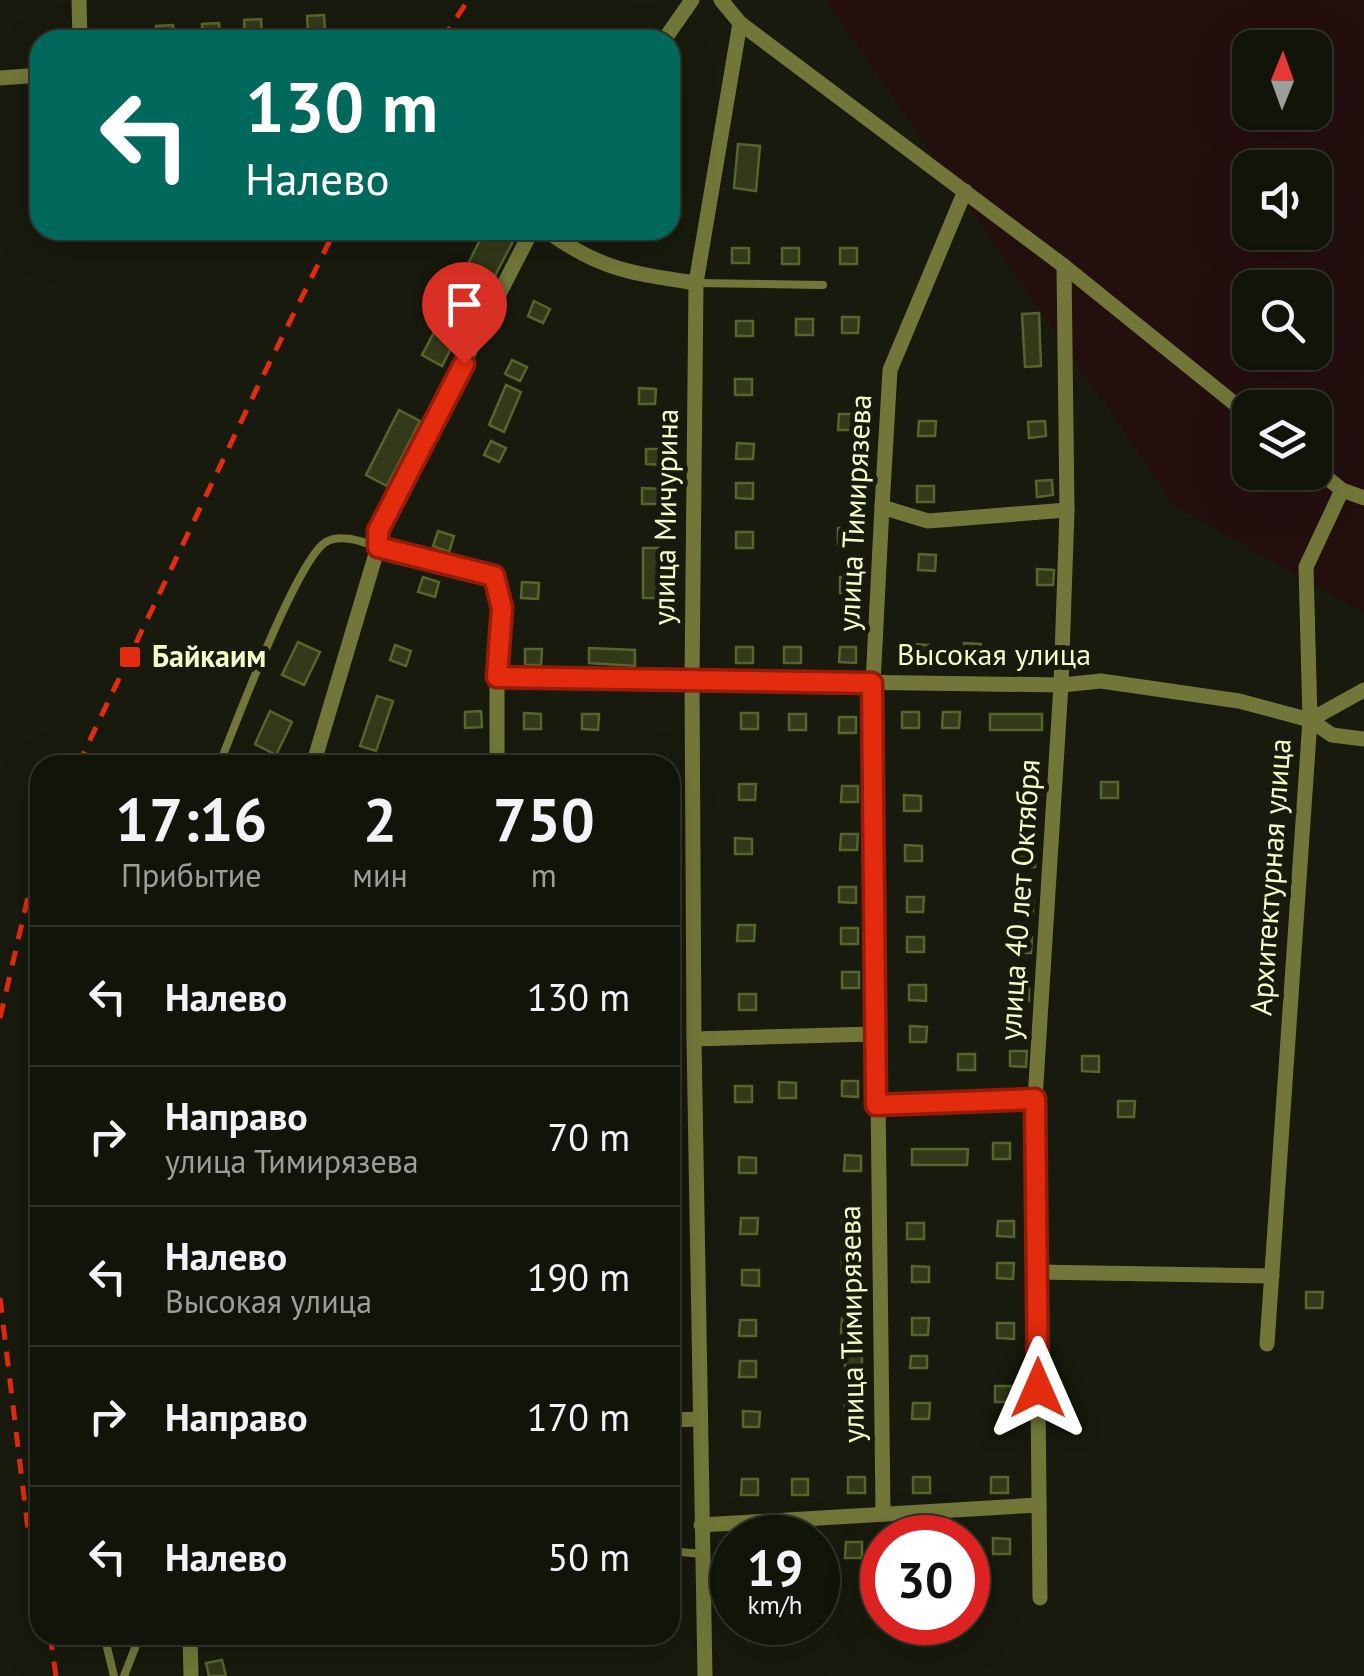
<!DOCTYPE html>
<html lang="ru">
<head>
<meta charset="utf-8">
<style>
	:root { --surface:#111409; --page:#1a1d12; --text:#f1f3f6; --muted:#9c9e9c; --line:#30332a }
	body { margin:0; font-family:"PT Sans",sans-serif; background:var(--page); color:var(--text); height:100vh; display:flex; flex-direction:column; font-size:38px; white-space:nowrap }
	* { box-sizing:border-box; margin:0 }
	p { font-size:32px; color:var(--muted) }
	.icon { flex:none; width:55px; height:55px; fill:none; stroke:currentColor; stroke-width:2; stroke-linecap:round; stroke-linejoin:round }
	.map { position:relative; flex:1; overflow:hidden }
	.sheet { position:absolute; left:30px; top:755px; width:650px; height:890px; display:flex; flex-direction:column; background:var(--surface); border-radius:30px; box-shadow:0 10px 40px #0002,0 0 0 2px var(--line) }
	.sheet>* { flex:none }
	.hud { position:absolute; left:30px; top:30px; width:650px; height:210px; border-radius:30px; box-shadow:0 10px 40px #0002,0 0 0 2px var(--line); background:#00695c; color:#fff; overflow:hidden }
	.needle { width:65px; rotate:1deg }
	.fabs { position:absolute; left:1232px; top:30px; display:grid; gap:20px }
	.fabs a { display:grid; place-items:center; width:100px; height:100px; border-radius:20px; background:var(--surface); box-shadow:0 10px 40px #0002,0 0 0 2px var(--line); font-size:50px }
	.speed { position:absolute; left:710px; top:1515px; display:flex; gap:20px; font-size:50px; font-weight:700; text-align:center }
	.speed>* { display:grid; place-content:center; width:130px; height:130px; border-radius:50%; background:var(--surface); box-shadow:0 10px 40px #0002,0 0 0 2px var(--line); line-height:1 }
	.speed small { font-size:25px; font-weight:400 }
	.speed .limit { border:15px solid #d22; background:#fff; color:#111 }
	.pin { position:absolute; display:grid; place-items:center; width:85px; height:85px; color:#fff; margin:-102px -42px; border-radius:50% 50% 50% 0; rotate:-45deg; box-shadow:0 0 10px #0007 }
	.pin .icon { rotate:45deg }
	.me { position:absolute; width:110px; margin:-55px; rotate:0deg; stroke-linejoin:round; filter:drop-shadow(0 0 8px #0008) }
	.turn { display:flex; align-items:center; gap:35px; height:210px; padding:0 50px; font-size:45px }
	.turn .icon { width:130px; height:130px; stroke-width:2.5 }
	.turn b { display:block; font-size:70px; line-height:85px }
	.eta { display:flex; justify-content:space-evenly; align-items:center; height:170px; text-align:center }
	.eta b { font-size:60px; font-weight:800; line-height:70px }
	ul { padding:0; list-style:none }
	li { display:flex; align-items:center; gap:30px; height:140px; padding:0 50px; border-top:2px solid var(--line) }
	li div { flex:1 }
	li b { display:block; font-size:38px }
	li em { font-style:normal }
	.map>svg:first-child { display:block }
</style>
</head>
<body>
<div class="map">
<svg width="1364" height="1676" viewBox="0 0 1364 1676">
	<rect width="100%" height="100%" fill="#171a0c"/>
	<path fill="#240f0f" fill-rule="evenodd" d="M 826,0 L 1364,0 L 1364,613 L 1175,506 ZM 1250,48 L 1315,48 L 1315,112 L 1250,112 ZM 1250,168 L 1315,168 L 1315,232 L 1250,232 ZM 1250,288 L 1315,288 L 1315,352 L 1250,352 ZM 1250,408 L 1315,408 L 1315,472 L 1250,472 Z"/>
	<g fill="#323a19" stroke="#57652c" stroke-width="2.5">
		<path d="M 324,15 L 325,31 L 308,32 L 307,16 Z"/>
		<path d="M 261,19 L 262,35 L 245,36 L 244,20 Z"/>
		<path d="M 219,23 L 220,39 L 203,40 L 202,24 Z"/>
		<path d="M 173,25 L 174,40 L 157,40 L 156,26 Z"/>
		<path d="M 738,144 L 760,146 L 756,191 L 734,188 Z"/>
		<path d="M 485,230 L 519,230 L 487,291 L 461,278 Z"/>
		<rect x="732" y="248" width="17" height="15"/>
		<rect x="782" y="248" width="17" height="16"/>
		<rect x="840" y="248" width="17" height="16"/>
		<path d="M 534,301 L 550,309 L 543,323 L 528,316 Z"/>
		<path d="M 448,306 L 467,317 L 442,366 L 422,355 Z"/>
		<path d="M 1039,313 L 1041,366 L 1025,367 L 1022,314 Z"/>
		<path d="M 842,317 L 859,317 L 858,333 L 842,333 Z"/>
		<rect x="796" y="319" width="17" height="16"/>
		<rect x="736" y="321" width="17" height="15"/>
		<path d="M 512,360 L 527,367 L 520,381 L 505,374 Z"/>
		<rect x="735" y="379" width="17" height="16"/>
		<path d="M 506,385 L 521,392 L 504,432 L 489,425 Z"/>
		<path d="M 639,388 L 656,389 L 655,404 L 639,404 Z"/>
		<path d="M 399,410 L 420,421 L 387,486 L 366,475 Z"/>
		<path d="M 839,414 L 856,414 L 855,430 L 838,430 Z"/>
		<path d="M 919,421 L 936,421 L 935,436 L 918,436 Z"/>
		<path d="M 1045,421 L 1046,436 L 1029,438 L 1028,422 Z"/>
		<path d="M 491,441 L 506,448 L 499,462 L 484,455 Z"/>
		<path d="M 737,443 L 754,444 L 753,459 L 736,459 Z"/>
		<path d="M 646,449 L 663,449 L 662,465 L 646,464 Z"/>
		<path d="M 1052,480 L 1053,495 L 1037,497 L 1036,481 Z"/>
		<path d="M 736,483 L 753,483 L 753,499 L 736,498 Z"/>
		<rect x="917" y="486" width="17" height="16"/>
		<path d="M 642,488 L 659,489 L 659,504 L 642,504 Z"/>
		<path d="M 838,528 L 855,529 L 855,544 L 838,544 Z"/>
		<path d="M 438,531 L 454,536 L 449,552 L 433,546 Z"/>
		<rect x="736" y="532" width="17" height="16"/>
		<rect x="643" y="548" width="17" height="50"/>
		<path d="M 919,554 L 936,555 L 935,571 L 918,570 Z"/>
		<path d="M 1037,569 L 1054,570 L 1053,585 L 1037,585 Z"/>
		<path d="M 423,577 L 439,582 L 435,597 L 418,592 Z"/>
		<rect x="840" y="577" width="17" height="16"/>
		<path d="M 522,582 L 539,583 L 538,599 L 521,598 Z"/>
		<path d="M 298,642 L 320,652 L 304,685 L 282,675 Z"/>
		<path d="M 964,643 L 981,644 L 981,659 L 964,659 Z"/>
		<path d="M 911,644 L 928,645 L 927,660 L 910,660 Z"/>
		<path d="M 395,645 L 411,651 L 406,666 L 390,660 Z"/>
		<rect x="736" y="647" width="17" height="16"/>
		<rect x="784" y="647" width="17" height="16"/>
		<path d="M 840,647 L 856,647 L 856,663 L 839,662 Z"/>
		<path d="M 589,648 L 635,650 L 635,666 L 589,663 Z"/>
		<path d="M 1025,648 L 1041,649 L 1041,664 L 1024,664 Z"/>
		<path d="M 525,649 L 542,649 L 541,665 L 525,665 Z"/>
		<path d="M 377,696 L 393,701 L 376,751 L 360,746 Z"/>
		<path d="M 270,711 L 292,722 L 276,755 L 255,744 Z"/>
		<path d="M 481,711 L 482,727 L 465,728 L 465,712 Z"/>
		<rect x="902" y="712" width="17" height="16"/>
		<path d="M 943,712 L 960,712 L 959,728 L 942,728 Z"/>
		<path d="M 524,713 L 541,714 L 541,729 L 524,729 Z"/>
		<rect x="741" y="713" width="17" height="16"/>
		<path d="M 582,714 L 599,714 L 598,730 L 582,729 Z"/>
		<rect x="789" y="714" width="17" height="16"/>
		<rect x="990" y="714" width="52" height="16"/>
		<rect x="839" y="717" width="17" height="16"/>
		<rect x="1101" y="782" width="17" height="16"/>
		<path d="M 739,784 L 756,784 L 755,800 L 739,800 Z"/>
		<path d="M 842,786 L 858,786 L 858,802 L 841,802 Z"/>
		<path d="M 904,795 L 921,796 L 921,811 L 904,811 Z"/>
		<rect x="1020" y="802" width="17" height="16"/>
		<path d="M 841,834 L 858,834 L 857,850 L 840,850 Z"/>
		<path d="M 735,838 L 752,839 L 752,854 L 735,854 Z"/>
		<path d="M 905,845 L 922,846 L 922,861 L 905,861 Z"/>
		<rect x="1018" y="851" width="17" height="16"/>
		<path d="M 839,887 L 856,887 L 856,903 L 839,902 Z"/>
		<path d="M 907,897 L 924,897 L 923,912 L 907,912 Z"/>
		<path d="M 1017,898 L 1033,898 L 1033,913 L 1016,913 Z"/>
		<path d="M 738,925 L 755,925 L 754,941 L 737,941 Z"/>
		<rect x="841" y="928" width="17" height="16"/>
		<rect x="907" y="937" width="17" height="15"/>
		<path d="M 1015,937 L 1032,937 L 1031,953 L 1014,953 Z"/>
		<rect x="842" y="972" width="17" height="16"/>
		<path d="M 909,985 L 926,985 L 926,1001 L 909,1000 Z"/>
		<path d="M 1013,985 L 1029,985 L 1029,1001 L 1012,1000 Z"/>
		<rect x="739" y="994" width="17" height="16"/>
		<path d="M 910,1026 L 927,1027 L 926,1042 L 910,1042 Z"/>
		<path d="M 1010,1051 L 1027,1051 L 1026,1067 L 1010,1066 Z"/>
		<rect x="958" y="1054" width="17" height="16"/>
		<path d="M 1082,1056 L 1099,1056 L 1099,1072 L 1082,1071 Z"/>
		<path d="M 842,1081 L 858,1081 L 858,1097 L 842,1096 Z"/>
		<path d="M 779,1082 L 796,1083 L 796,1098 L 779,1098 Z"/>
		<rect x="735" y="1086" width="17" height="16"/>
		<path d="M 1118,1101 L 1135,1101 L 1134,1117 L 1118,1117 Z"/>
		<rect x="993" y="1143" width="17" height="16"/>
		<path d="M 912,1149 L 968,1149 L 967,1165 L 912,1165 Z"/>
		<path d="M 845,1155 L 861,1156 L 861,1171 L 844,1171 Z"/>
		<path d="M 739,1157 L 756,1158 L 756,1173 L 739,1173 Z"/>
		<path d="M 843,1208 L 859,1208 L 859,1224 L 842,1223 Z"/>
		<path d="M 741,1218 L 758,1218 L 757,1234 L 740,1234 Z"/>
		<path d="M 998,1221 L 1014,1221 L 1014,1237 L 997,1236 Z"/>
		<rect x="907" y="1223" width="17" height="16"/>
		<path d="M 842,1255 L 859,1255 L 859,1271 L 842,1270 Z"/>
		<path d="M 997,1263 L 1014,1263 L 1013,1279 L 997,1278 Z"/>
		<path d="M 912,1266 L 929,1267 L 929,1282 L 912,1282 Z"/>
		<path d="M 742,1270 L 759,1270 L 759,1286 L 742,1285 Z"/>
		<path d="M 1306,1292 L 1323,1292 L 1322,1308 L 1306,1308 Z"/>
		<path d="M 842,1318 L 859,1318 L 858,1334 L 841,1333 Z"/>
		<path d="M 912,1318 L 929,1318 L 928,1335 L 912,1335 Z"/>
		<path d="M 740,1320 L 756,1320 L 756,1336 L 739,1336 Z"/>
		<path d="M 997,1323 L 1014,1323 L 1014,1339 L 997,1338 Z"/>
		<rect x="845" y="1356" width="17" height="16"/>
		<path d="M 911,1356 L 927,1356 L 927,1368 L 910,1368 Z"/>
		<path d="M 740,1361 L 756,1361 L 756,1377 L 739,1377 Z"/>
		<path d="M 995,1386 L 1012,1386 L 1011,1402 L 995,1402 Z"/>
		<path d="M 913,1403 L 930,1403 L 929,1419 L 912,1419 Z"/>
		<rect x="845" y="1404" width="17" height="16"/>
		<path d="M 743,1411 L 760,1412 L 759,1427 L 743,1427 Z"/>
		<rect x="848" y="1477" width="17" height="16"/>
		<rect x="913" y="1477" width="17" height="16"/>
		<rect x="991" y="1477" width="17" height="16"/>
		<path d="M 742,1479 L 758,1479 L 758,1495 L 741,1495 Z"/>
		<rect x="792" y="1479" width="16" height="16"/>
		<path d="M 993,1538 L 1010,1539 L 1010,1554 L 993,1554 Z"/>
		<path d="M 846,1542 L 862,1542 L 862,1558 L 845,1558 Z"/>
		<path d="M 222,1660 L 226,1676 L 209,1676 L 206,1663 Z"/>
	</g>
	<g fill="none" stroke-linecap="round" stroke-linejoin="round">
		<g stroke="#727739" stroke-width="8">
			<path d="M 696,283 L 823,285"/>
			<path d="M 219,765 C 235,726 297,559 326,542 C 341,533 363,542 378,547"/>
			<path d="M 670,1551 L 702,1554"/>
			<path d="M 104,1635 L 114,1676"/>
			<path d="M 124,1676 L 140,1635"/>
		</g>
		<g stroke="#727739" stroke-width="15">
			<path d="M 79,0 L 80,40"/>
			<path d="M 721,0 L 740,23 L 1064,266 L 1250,416"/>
			<path d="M 664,40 L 692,0"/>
			<path d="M 0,78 L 40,75"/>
			<path d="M 545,230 C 601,270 630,273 696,283"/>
			<path d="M 1315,468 L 1342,490 L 1364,498"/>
			<path d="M 882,507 L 928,521 L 1067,510"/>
			<path d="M 378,547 L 494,576 L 502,608 L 497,677 L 497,765"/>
			<path d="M 497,677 L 1061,685 L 1101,681 L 1239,701 L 1310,720 L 1332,735 L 1364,739"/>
			<path d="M 1310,720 L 1364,690"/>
			<path d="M 313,765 L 378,547 L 377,531 L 532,230"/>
			<path d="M 694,1039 L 875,1034"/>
			<path d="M 876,1105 L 1035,1099"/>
			<path d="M 1037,1272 L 1272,1276"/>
			<path d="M 1267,1344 L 1310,720 L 1306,567 L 1342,490"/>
			<path d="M 670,1420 L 699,1419"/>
			<path d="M 883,1512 L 873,683 L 882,507 L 890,370 L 965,191"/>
			<path d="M 701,1525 L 1039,1505"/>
			<path d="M 1040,1598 L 1035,1099 L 1061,685 L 1067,510 L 1064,266"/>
			<path d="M 190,1635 L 191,1676"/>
			<path d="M 705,1676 L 694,1039 L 692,679 L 696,283 L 740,23"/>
		</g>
		<g stroke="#e32b0d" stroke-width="5" stroke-dasharray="15 12" stroke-linecap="butt">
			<path d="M 442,40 L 468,0"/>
			<path d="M 78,765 L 260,382 L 335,230"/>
			<path d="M 0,1018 L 28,897 L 40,864"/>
			<path d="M 0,1298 L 28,1530 L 40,1587"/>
			<path d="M 50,1635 L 56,1676"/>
		</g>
	</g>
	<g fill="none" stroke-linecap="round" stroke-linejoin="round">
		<g stroke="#941c08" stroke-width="25">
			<path id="route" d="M 464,364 L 378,531 L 378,547 L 494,576 L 502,608 L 497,677 L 872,683 L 876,1105 L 1035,1099 L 1038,1388"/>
		</g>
		<use href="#route" stroke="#e32b0d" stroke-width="18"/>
	</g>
	<rect fill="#e32b0d" stroke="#171a0c" stroke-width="4" x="118" y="645" width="24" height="24" rx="5"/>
	<g text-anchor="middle" stroke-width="10" stroke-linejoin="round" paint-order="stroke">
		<g font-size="30" fill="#f4fcc8" stroke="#171a0c">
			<text transform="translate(855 513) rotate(-87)" y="10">улица Тимирязева</text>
			<text transform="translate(666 517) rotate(-89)" y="10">улица Мичурина</text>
			<text x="994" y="665">Высокая улица</text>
			<text transform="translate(1271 877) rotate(-86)" y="10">Архитектурная улица</text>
			<text transform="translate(1020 900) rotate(-86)" y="10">улица 40 лет Октября</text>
			<text transform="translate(852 1324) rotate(-91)" y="10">улица Тимирязева</text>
		</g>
		<g font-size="30" font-weight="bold" fill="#f4fcc8" stroke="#171a0c" text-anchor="start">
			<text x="152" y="667">Байкаим</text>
		</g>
	</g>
</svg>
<div class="fabs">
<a><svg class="needle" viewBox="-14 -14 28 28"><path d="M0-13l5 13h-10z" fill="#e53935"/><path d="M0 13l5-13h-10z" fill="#9c9e9c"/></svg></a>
<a><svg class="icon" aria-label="sound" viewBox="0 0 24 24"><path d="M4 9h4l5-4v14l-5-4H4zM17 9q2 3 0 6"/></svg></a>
<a><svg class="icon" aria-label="search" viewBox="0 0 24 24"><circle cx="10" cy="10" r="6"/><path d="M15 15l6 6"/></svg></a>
<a><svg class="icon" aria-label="layers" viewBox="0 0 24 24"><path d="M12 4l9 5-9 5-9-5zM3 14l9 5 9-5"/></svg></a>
</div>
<div class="speed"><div>19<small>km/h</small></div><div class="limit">30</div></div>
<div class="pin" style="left:464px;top:364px;background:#d93025"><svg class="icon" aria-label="arrive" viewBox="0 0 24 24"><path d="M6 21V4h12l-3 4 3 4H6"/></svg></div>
<svg class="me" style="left:1038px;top:1388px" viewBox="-20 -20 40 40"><path d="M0-17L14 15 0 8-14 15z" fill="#e32b0d" stroke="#fff" stroke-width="4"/></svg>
<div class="hud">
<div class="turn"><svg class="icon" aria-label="left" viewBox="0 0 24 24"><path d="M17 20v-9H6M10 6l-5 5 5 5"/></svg><div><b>130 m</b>Налево</div></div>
</div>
<section class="sheet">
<div class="eta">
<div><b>17:16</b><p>Прибытие</p></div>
<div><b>2</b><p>мин</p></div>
<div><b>750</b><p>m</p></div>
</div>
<ul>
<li><svg class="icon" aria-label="left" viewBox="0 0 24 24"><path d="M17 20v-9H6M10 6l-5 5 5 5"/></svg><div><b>Налево</b></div><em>130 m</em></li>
<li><svg class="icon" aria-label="right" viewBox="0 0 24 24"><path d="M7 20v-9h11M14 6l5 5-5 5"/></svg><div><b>Направо</b><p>улица Тимирязева</p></div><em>70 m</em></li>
<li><svg class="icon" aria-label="left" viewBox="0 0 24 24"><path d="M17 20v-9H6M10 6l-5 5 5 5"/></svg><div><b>Налево</b><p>Высокая улица</p></div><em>190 m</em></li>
<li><svg class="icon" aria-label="right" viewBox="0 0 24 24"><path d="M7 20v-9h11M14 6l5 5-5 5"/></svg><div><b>Направо</b></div><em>170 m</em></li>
<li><svg class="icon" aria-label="left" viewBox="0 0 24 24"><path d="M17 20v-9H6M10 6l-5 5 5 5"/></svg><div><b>Налево</b></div><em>50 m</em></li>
</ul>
</section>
</div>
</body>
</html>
